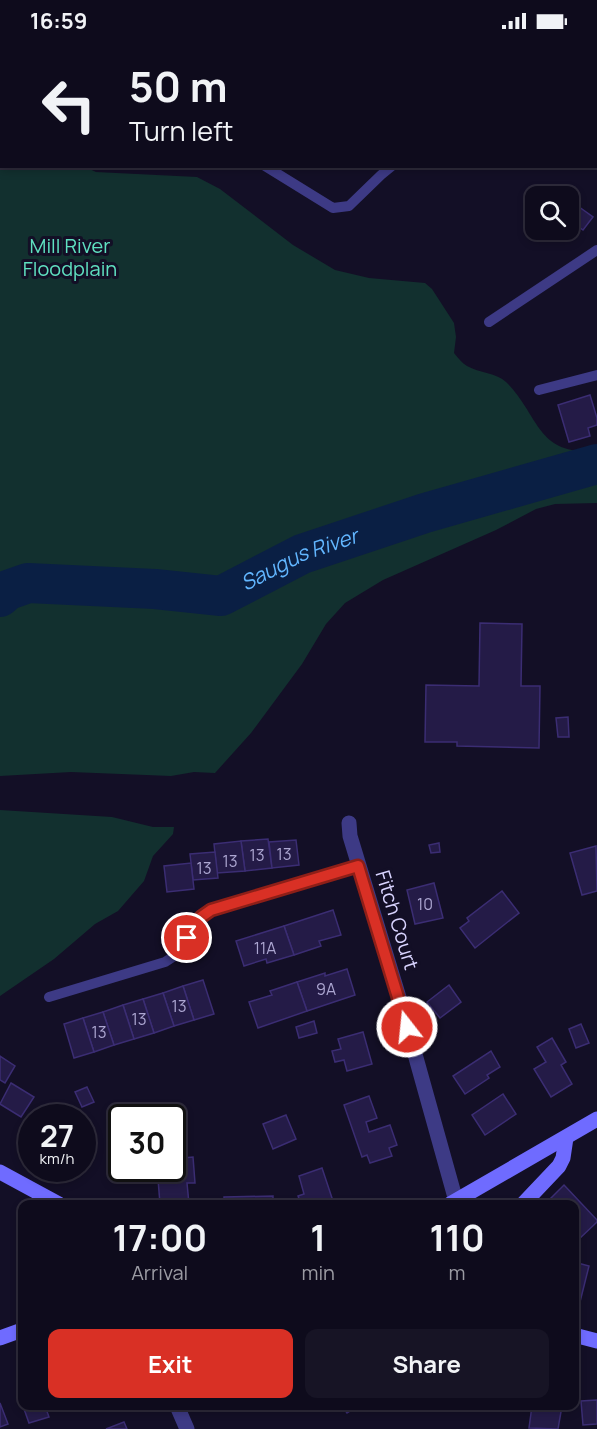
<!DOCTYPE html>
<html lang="en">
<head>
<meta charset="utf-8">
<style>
	:root { --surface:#0e0b1c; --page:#171425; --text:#f1f3f6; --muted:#9b9ba3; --line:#2e2b3b; --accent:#d93025 }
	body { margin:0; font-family:Manrope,sans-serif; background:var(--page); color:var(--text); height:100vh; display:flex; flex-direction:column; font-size:22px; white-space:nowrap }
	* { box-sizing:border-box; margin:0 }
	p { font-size:20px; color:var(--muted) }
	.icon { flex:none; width:33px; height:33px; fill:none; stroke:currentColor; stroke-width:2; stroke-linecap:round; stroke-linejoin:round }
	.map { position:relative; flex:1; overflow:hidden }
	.drawer { position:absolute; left:18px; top:1158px; width:561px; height:210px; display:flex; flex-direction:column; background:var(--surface); border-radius:12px; box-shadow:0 3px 9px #0003,0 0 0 2px var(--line) }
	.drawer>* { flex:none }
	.guide { position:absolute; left:0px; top:0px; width:597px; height:126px; box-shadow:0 3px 9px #0003,0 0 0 2px var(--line); background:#0e0b1c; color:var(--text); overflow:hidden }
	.tools { position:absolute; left:525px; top:144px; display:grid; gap:12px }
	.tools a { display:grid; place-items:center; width:54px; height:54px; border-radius:12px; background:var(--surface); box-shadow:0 3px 9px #0003,0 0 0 2px var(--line); font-size:30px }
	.speed { position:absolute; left:18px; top:1062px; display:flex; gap:12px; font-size:30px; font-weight:700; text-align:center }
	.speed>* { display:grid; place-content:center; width:78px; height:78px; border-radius:50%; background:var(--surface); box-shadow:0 3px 9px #0003,0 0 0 2px var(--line); line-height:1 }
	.speed small { font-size:15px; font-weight:400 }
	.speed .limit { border:3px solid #111; border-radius:9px; background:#fff; color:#111 }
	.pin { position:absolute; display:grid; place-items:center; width:51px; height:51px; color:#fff; margin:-26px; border:3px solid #fff; border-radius:50%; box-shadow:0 2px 6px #0007 }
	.me { position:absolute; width:66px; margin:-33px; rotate:344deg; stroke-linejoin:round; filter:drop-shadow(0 0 4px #0008) }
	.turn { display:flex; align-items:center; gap:21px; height:126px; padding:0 30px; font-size:27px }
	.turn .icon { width:78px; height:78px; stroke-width:2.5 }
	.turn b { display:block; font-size:42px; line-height:51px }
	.eta { display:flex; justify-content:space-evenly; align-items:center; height:102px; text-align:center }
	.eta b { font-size:36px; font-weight:700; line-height:42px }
	.action { display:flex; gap:12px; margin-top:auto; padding:12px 30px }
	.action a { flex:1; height:69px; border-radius:12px; background:var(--accent); color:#fff; font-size:24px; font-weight:700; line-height:69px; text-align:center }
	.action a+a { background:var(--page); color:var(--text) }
	.status { display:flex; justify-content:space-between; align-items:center; height:42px; padding:0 30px; background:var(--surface); direction:ltr }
	.status svg { height:16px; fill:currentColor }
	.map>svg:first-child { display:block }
</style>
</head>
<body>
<div class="status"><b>16:59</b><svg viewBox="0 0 49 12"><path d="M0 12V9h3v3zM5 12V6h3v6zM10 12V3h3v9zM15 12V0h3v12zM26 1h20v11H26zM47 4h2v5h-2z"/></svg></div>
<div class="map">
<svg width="597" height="1387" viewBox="0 0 597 1387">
	<rect width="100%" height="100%" fill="#130f26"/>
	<g fill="#12302f">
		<path d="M 0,0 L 9,1 L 2,2 L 2,124 L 85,125 L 96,130 L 197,135 L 220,147 L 293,203 L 335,228 L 369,236 L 425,241 L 432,247 L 454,281 L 456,295 L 454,311 C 458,316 462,321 467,324 C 479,331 497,331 506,340 C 539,372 537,416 597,408 L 597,461 L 555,462 L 536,467 L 496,488 L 383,538 L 345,561 L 326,582 L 302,622 L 251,691 L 215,731 L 194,730 L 171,734 L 71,730 L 0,734 Z"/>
		<path d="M 0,768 L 112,775 L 153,785 L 174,785 L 173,792 L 153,814 L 144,839 L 118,869 L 95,882 L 54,917 L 0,954 Z"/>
	</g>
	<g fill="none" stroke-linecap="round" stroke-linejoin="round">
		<path stroke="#0a1f44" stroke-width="40" id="s1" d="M 0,555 L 8,548 L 28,541 L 155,547 L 221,554 L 302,512 L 425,471 L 597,422"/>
	</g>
	<g fill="#241b47" stroke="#3b2d73" stroke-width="1.5">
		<path d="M 416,0 L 471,0 L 415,2 Z"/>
		<path d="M 568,157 L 593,175 L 583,188 L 568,177 Z"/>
		<path d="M 590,353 L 597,376 L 597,383 L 588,386 L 590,394 L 569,400 L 558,363 Z"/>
		<path d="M 480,581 L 522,582 L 521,644 L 540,644 L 539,706 L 457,704 L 457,700 L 425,700 L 426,643 L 479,644 Z"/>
		<path d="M 568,675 L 569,695 L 558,695 L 556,676 Z"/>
		<path d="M 268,797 L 272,826 L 245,829 L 241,799 Z"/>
		<path d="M 296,798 L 299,823 L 272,826 L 269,800 Z"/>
		<path d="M 241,799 L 245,829 L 217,831 L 214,802 Z"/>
		<path d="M 439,801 L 440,810 L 431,811 L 429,803 Z"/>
		<path d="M 596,804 L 597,849 L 582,853 L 570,811 Z"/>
		<path d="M 215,810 L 218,836 L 193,838 L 190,812 Z"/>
		<path d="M 191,821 L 194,847 L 167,850 L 164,824 Z"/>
		<path d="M 434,841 L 443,876 L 415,882 L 407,848 Z"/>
		<path d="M 502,849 L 519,871 L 475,906 L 460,886 L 469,879 L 467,876 Z"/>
		<path d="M 333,868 L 341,893 L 319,899 L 321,904 L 294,913 L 284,884 Z"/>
		<path d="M 284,884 L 294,913 L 267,921 L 266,917 L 244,924 L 236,899 Z"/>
		<path d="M 347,927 L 355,953 L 307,969 L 297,940 L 325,931 L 325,934 Z"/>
		<path d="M 203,938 L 214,972 L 194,978 L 183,944 Z"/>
		<path d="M 297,940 L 307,969 L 258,986 L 249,960 L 272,953 L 270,949 Z"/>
		<path d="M 449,943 L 461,960 L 440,976 L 427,960 Z"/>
		<path d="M 183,944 L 194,978 L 174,984 L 163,951 Z"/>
		<path d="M 163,951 L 174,984 L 154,991 L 143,957 Z"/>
		<path d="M 143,957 L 154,991 L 134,997 L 123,963 Z"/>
		<path d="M 123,963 L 134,997 L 114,1003 L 103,970 Z"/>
		<path d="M 103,970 L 114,1003 L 94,1010 L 83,976 Z"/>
		<path d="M 83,976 L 94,1010 L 74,1016 L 64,982 Z"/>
		<path d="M 314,979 L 317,991 L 299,996 L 296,985 Z"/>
		<path d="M 581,982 L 589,1001 L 576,1006 L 569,987 Z"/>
		<path d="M 363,990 L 372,1022 L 347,1029 L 344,1018 L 335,1020 L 332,1009 L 341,1007 L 338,997 Z"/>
		<path d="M 552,996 L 566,1020 L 561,1023 L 572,1042 L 551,1055 L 534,1027 L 546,1020 L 537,1005 Z"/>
		<path d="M 491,1009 L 500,1025 L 487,1033 L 489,1036 L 465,1052 L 453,1034 Z"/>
		<path d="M 0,1014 L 15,1024 L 5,1041 L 0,1038 Z"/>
		<path d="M 11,1041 L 34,1055 L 21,1075 L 0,1062 Z"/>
		<path d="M 87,1045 L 94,1060 L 82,1065 L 75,1050 Z"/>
		<path d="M 503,1052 L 516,1072 L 485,1093 L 472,1073 Z"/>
		<path d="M 369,1054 L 377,1076 L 366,1080 L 369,1090 L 390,1083 L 397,1103 L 389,1106 L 392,1114 L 370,1121 L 367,1113 L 362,1115 L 344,1063 Z"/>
		<path d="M 286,1073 L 296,1097 L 273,1107 L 263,1082 Z"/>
		<path d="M 193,1115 L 195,1141 L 187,1141 L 189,1162 L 160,1162 L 158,1137 L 164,1136 L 163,1126 L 172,1126 L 172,1117 Z"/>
		<path d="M 322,1126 L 334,1162 L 301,1162 L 298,1154 L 304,1152 L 299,1134 Z"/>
		<path d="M 564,1143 L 597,1178 L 597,1180 L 578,1198 L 574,1194 L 574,1162 L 545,1162 Z"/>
		<path d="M 273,1154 L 273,1162 L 224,1162 L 224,1155 Z"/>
		<path d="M 574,1220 L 589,1224 L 580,1260 L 574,1259 Z"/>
		<path d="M 597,1358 L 597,1382 L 583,1383 L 581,1359 Z"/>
		<path d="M 0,1361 L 8,1382 L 0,1385 Z"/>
		<path d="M 23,1364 L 45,1364 L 49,1375 L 29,1381 Z"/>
		<path d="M 342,1364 L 358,1364 L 347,1371 Z"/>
		<path d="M 532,1364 L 562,1364 L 558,1387 L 529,1386 Z"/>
		<path d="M 124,1380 L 127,1387 L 106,1387 Z"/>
	</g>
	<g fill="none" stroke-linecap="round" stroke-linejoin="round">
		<g stroke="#3d3a85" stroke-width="10">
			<path d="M 143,0 L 145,2"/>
			<path d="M 346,2 L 348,0"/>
			<path d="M 508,2 L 510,0"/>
			<path d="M 265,124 L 333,166 L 349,164 L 381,133 L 392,124"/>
			<path d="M 489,280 L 597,208"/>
			<path d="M 539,348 L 597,333"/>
			<path d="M 49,955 L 165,920 L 179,911 L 195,883 L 201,875 L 211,868 L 359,824"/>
		</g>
		<g stroke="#3d3a85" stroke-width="15">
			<path d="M 349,781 L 350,794 L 401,962 L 456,1159"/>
			<path d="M 177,1364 L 187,1387"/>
		</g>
		<g stroke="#6f6bff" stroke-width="15">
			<path d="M 0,1130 L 59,1162"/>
			<path d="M 450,1162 L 597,1077"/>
			<path d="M 523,1162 L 559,1124 L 563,1116 L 566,1096"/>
			<path d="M 574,1293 L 597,1299"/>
			<path d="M 0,1296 L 22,1288"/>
		</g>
	</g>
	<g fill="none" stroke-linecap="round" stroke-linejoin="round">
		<g stroke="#8d1f18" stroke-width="15">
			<path id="route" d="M 187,896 L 201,875 L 211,868 L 358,824 L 407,985"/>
		</g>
		<use href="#route" stroke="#d93025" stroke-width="10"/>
	</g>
	<g text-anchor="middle" stroke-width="6" stroke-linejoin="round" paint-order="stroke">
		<g font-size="16" fill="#aca6d1">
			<text x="284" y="818">13</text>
			<text x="257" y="819">13</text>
			<text x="230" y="825">13</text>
			<text x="204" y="832">13</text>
			<text x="425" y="868">10</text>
			<text x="265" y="912">11A</text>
			<text x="326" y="953">9A</text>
			<text x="179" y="970">13</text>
			<text x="139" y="983">13</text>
			<text x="99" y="996">13</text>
		</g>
		<g font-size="20" fill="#5fe0c0" stroke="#130f26">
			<text x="70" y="211">Mill River<tspan x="70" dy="23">Floodplain</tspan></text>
		</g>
		<g font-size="20" fill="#d9d4ff" stroke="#130f26">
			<text transform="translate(397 878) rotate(73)" y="7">Fitch Court</text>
		</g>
		<g font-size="21" font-style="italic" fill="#62b6ff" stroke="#130f26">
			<text dy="7" stroke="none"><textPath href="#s1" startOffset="312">Saugus River</textPath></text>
		</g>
	</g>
</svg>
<div class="tools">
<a><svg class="icon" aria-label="search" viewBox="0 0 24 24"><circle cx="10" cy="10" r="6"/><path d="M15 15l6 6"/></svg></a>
</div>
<div class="speed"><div>27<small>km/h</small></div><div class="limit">30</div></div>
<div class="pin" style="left:187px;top:896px;background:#d93025"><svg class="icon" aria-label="arrive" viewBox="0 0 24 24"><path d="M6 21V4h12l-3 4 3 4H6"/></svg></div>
<svg class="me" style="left:407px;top:985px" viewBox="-20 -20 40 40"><circle r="17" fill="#d93025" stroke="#fff" stroke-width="3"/><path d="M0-11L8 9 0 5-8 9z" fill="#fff"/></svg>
<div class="guide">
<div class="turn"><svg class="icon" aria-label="left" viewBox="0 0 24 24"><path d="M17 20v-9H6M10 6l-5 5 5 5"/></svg><div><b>50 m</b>Turn left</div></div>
</div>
<section class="drawer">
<div class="eta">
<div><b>17:00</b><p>Arrival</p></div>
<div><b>1</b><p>min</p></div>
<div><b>110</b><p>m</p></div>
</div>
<div class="action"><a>Exit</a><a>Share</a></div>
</section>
</div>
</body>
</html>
